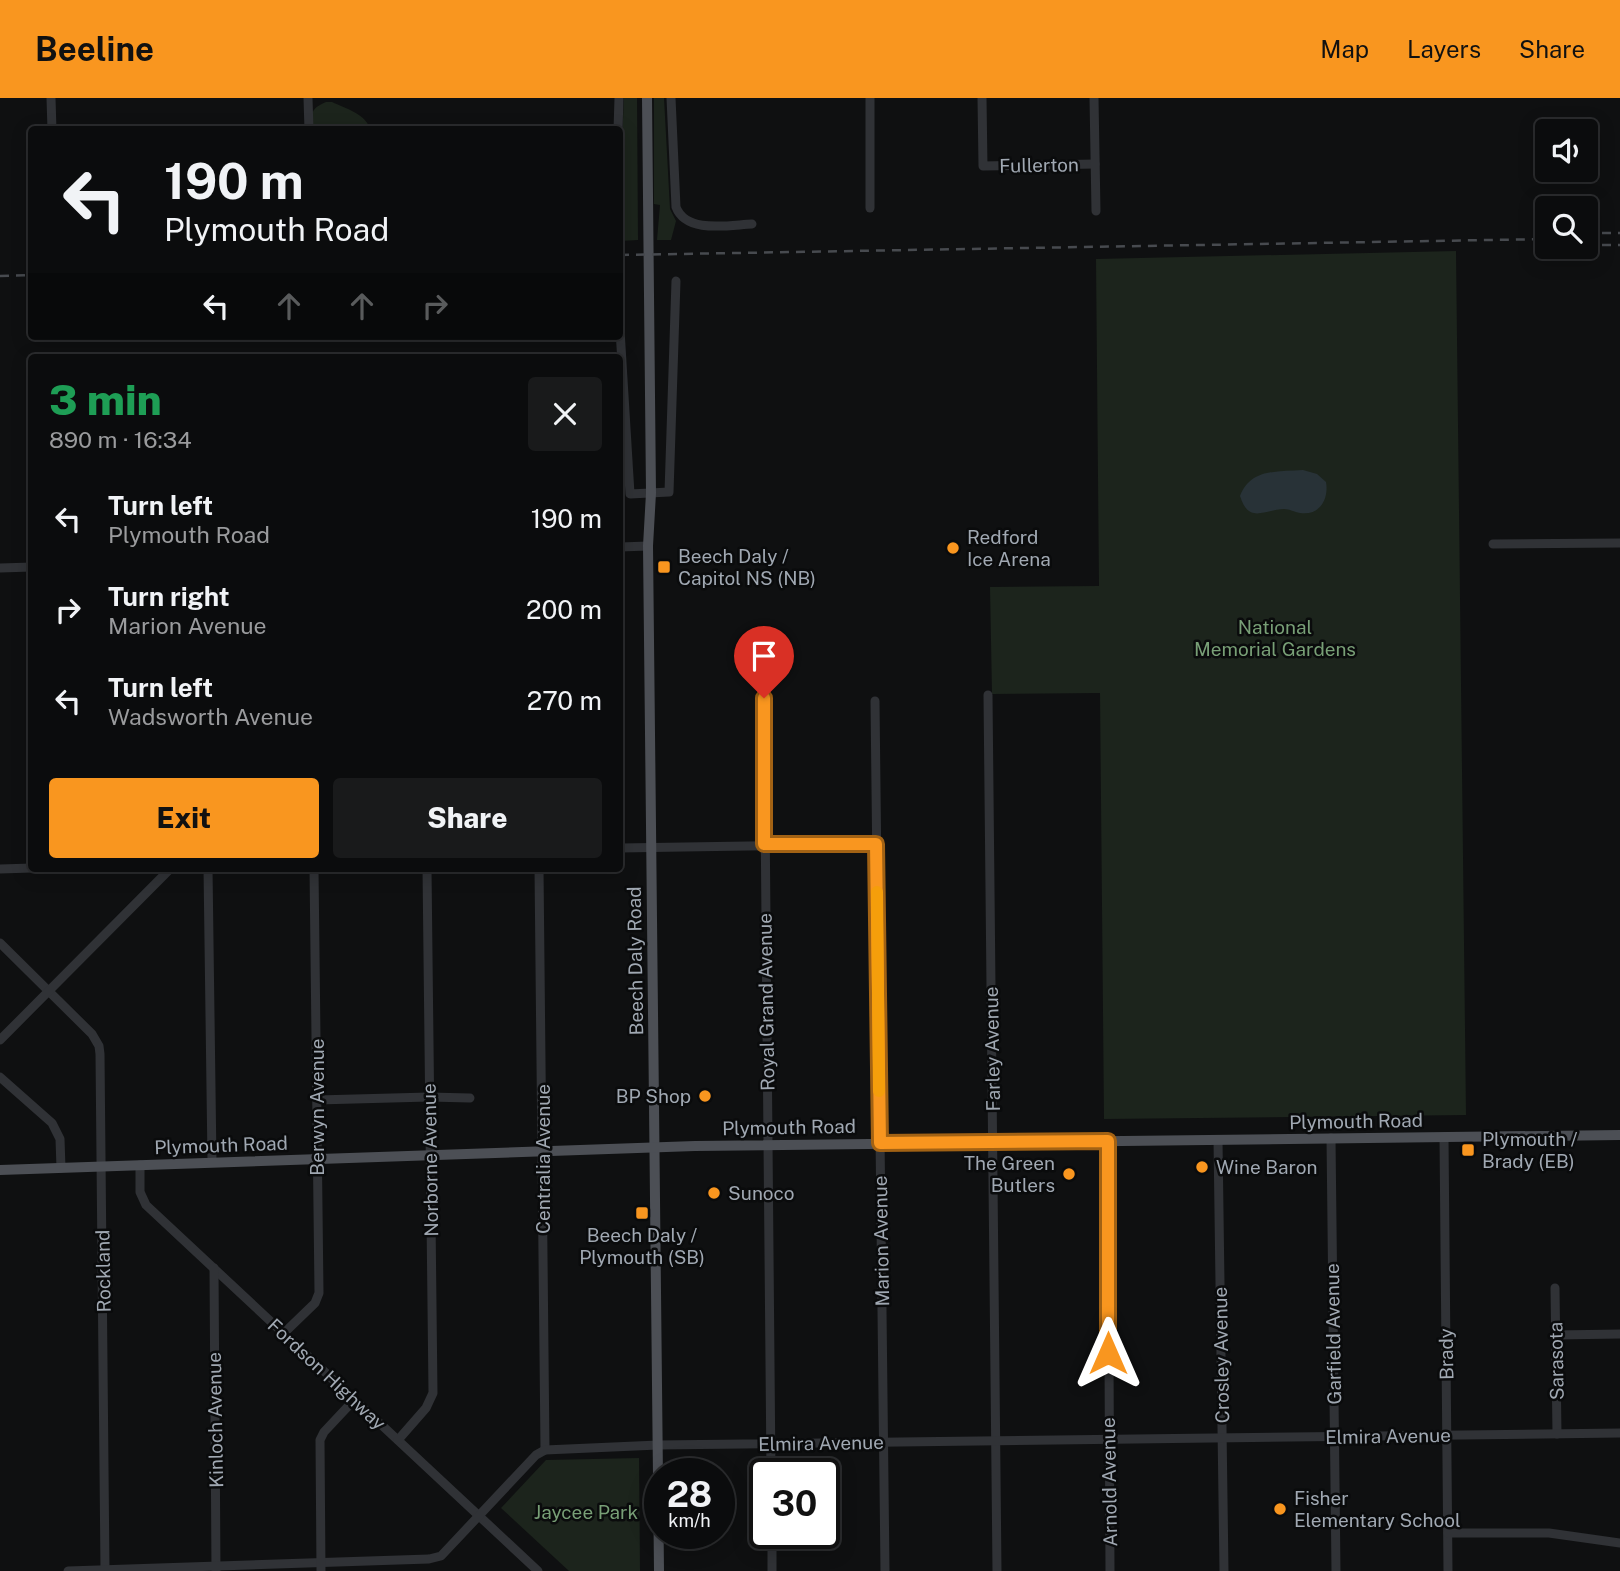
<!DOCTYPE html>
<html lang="en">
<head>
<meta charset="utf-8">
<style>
	:root { --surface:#0b0c0d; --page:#191a1b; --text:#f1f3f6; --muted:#9a9b9d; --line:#2b2c2e; --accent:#f9961f }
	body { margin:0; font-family:"Public Sans",sans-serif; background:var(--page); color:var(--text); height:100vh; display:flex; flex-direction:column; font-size:26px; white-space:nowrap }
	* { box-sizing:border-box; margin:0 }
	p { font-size:23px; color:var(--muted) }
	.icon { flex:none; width:38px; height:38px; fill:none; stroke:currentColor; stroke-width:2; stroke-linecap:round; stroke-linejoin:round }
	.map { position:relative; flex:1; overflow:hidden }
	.panel { position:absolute; left:28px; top:256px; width:595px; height:518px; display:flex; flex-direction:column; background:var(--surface); border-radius:7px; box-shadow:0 4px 18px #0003,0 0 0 2px var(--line) }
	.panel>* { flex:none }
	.top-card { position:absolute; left:28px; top:28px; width:595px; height:214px; border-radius:7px; box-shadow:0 4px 18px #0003,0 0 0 2px var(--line); background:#0b0c0d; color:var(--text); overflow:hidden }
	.tools { position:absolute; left:1535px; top:21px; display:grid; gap:14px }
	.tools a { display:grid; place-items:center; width:63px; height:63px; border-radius:7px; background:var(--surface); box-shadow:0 4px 18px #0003,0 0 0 2px var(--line); font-size:35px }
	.speed { position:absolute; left:644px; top:1360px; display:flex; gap:14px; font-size:35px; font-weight:700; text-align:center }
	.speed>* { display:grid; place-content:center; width:91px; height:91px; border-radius:50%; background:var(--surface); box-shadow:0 4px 18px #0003,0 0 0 2px var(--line); line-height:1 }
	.speed small { font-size:18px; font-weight:400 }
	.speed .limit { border:4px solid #111; border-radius:10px; background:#fff; color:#111 }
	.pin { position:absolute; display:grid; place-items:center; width:60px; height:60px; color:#fff; margin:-72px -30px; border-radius:50% 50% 50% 0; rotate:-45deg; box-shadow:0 0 7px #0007 }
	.pin .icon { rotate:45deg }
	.me { position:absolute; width:77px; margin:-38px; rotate:0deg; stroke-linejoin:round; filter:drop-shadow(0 0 5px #0008) }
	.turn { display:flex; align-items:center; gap:24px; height:147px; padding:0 21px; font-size:32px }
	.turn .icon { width:91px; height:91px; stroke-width:2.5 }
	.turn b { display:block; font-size:49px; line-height:60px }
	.lanes { display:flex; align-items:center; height:66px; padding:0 21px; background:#0003; justify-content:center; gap:35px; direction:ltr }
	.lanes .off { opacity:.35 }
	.round { display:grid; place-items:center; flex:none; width:74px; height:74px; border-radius:7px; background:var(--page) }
	.head { display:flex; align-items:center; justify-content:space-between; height:119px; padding:0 21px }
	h1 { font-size:42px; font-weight:800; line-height:52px; color:#1e9e55 }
	.action { display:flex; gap:14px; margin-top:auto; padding:14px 21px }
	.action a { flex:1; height:80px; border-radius:7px; background:var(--accent); color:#111; font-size:28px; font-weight:800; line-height:80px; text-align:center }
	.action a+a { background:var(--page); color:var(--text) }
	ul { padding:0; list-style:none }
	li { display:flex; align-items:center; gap:21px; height:91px; padding:0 21px }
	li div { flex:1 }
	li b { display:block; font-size:26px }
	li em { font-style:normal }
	header { display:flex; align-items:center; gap:42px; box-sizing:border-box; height:98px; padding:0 35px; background:var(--accent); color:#111 }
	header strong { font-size:33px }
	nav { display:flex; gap:38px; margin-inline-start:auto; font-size:24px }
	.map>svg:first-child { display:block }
</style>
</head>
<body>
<header>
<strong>Beeline</strong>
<nav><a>Map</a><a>Layers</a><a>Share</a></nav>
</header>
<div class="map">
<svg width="1620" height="1473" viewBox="0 0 1620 1473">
	<rect width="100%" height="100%" fill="#0f1011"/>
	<g fill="#1c241c">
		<path d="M 624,0 L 637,0 L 638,142 L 620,143 L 620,85 Z"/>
		<path d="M 654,0 L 664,0 L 670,111 L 676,123 L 671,142 L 657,142 L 660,107 L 654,106 Z"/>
		<path d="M 326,4 L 332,4 C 345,10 366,16 370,31 L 312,31 C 312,14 310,11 326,4 Z"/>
		<path d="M 1456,153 L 1466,1017 L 1104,1021 L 1100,595 L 992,596 L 990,489 L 1099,488 L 1096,161 Z"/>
		<path d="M 639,1360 L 640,1473 L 569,1473 L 501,1410 L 546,1362 Z"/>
	</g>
	<path fill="#283237" d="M 1303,372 L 1317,376 L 1326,384 C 1329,401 1320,418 1300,415 C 1294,414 1290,411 1284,411 C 1263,412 1249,426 1240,398 C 1251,370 1277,374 1303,372 Z"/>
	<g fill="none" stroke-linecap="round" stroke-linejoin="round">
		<g stroke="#303236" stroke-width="9">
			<path d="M 51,0 L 52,32"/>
			<path d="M 308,0 L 309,32"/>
			<path d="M 671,0 L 676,109 C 686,136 729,127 752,126"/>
			<path d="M 982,0 L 983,68 L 1095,66"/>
			<path d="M 1094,0 L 1096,113"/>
			<path d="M 618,32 L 619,0"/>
			<path d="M 870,110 L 870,0"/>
			<path d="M 620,232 L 630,396 L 669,394 L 676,183"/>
			<path d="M 1493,446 L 1620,445"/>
			<path d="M 620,449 L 648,448"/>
			<path d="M 0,470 L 32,469"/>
			<path d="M 988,597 L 997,1473"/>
			<path d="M 764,600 L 771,1376"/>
			<path d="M 875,603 L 885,1473"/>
			<path d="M 620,750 L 876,746"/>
			<path d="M 208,770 L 212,1064"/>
			<path d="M 539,770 L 545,1352"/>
			<path d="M 0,771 L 32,770"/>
			<path d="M 0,845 L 92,936 L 99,948 L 100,956 L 105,1473"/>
			<path d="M 0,942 L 171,770"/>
			<path d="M 0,979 L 52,1025 L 60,1041 L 61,1070"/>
			<path d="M 317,1002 L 429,999 L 470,1000"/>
			<path d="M 1444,1039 L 1448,1473"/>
			<path d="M 1331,1040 L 1336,1473"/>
			<path d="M 1218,1042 L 1224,1473"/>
			<path d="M 1108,1043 L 1110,1473"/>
			<path d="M 140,1067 L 140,1094 L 146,1107 L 538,1473"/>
			<path d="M 214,1170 L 216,1473"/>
			<path d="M 1555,1190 L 1557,1336"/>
			<path d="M 284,1235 L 315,1205 L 319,1195 L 314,770"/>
			<path d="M 1556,1237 L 1620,1236"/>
			<path d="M 398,1342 L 426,1310 L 433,1295 L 427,770"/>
			<path d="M 772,1435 L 772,1473"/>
			<path d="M 1448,1435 L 1549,1435 L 1620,1445"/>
			<path d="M 68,1473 L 429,1461 L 441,1458 L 536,1357 L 545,1352 L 658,1347 L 1620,1335"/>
			<path d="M 321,1473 L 320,1342 L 324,1334 L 354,1302"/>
		</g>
		<g stroke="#4c4f55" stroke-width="10">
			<path d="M 647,0 L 651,395 L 648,448 L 659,1473"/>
			<path d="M 0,1072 L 695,1048 L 1620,1037"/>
		</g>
		<g stroke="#474a4f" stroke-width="2.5" stroke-dasharray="9 7" stroke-linecap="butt">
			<path d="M 1586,135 L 1620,135"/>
			<path d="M 1586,147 L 1620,147"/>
			<path d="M 620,157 L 1547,141"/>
			<path d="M 0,178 L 32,177"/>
		</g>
	</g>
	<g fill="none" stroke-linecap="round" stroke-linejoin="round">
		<g stroke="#a26214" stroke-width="18">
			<path id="route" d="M 764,600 L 764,746 L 876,746 L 880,1045 L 1108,1043 L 1108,1255"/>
		</g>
		<use href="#route" stroke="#f9961f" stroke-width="12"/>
		<path stroke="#f59e0b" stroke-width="12" d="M 877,794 L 879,993"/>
	</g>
	<g fill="#f9961f" stroke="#0a0b0c" stroke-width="2.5">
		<circle cx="953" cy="450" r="7"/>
		<rect x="657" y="462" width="14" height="14" rx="3.5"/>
		<circle cx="705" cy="998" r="7"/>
		<rect x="1461" y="1045" width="14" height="14" rx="3.5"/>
		<circle cx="1202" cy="1069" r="7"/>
		<circle cx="1069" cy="1076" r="7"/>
		<circle cx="714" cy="1095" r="7"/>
		<rect x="635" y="1108" width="14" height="14" rx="3.5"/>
		<circle cx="1280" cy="1411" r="7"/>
	</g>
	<g text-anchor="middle" stroke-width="5" stroke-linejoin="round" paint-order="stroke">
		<g font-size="19" fill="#a0a8b2" stroke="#0a0b0c">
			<text transform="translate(1039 67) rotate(-1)" y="7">Fullerton</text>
			<text transform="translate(635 863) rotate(-91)" y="7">Beech Daly Road</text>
			<text transform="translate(766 904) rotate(-91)" y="7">Royal Grand Avenue</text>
			<text transform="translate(992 951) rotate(-91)" y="7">Farley Avenue</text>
			<text transform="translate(317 1009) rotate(-90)" y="7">Berwyn Avenue</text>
			<text transform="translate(1356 1023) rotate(-1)" y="7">Plymouth Road</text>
			<text transform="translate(789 1029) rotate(-1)" y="7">Plymouth Road</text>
			<text transform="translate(221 1047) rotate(-2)" y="7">Plymouth Road</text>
			<text transform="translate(543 1061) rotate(-90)" y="7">Centralia Avenue</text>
			<text transform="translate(430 1062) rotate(-91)" y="7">Norborne Avenue</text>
			<text transform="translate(881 1143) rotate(-91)" y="7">Marion Avenue</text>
			<text transform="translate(103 1173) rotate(-91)" y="7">Rockland</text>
			<text transform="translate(1333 1236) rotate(-91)" y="7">Garfield Avenue</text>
			<text transform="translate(1446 1256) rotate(-91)" y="7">Brady</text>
			<text transform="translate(1221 1257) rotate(-91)" y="7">Crosley Avenue</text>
			<text transform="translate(1556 1263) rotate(-91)" y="7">Sarasota</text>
			<text transform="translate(327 1276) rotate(43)" y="7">Fordson Highway</text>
			<text transform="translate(215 1322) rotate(-91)" y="7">Kinloch Avenue</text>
			<text transform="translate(1388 1338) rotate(-1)" y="7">Elmira Avenue</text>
			<text transform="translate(821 1345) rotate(-1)" y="7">Elmira Avenue</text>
			<text transform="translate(1109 1384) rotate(-91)" y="7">Arnold Avenue</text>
		</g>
		<g font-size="19" fill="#a0a8b2" stroke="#0a0b0c" text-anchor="start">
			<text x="967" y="446">Redford<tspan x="967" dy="22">Ice Arena</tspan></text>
			<text x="678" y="465">Beech Daly /<tspan x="678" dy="22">Capitol NS (NB)</tspan></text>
			<text x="691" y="1005" text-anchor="end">BP Shop</text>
			<text x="1482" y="1048">Plymouth /<tspan x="1482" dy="22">Brady (EB)</tspan></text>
			<text x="1055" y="1072" text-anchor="end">The Green<tspan x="1055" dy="22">Butlers</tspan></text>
			<text x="1216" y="1076">Wine Baron</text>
			<text x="728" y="1102">Sunoco</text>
			<text x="642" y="1144" text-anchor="middle">Beech Daly /<tspan x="642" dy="22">Plymouth (SB)</tspan></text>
			<text x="1294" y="1407">Fisher<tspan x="1294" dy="22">Elementary School</tspan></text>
		</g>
		<g font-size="19" fill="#789f76" stroke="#0a0b0c">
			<text x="1275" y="536">National<tspan x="1275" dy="22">Memorial Gardens</tspan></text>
			<text x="586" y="1421">Jaycee Park</text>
		</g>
	</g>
</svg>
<div class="tools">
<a><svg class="icon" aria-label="sound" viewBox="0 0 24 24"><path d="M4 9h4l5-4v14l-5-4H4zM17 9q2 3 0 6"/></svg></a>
<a><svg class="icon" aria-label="search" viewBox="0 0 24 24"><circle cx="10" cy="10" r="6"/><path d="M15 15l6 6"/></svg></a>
</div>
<div class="speed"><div>28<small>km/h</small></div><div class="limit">30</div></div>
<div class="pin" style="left:764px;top:600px;background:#d93025"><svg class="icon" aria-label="arrive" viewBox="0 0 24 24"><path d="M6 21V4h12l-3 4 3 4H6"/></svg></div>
<svg class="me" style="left:1108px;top:1255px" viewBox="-20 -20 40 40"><path d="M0-17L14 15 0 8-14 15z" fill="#f9961f" stroke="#fff" stroke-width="4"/></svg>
<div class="top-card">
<div class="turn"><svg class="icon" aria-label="left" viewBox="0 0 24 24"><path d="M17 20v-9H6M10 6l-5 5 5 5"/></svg><div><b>190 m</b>Plymouth Road</div></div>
<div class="lanes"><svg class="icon" aria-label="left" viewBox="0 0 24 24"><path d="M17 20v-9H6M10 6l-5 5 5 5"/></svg><svg class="icon off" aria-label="ahead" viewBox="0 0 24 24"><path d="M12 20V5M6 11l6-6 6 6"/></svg><svg class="icon off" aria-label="ahead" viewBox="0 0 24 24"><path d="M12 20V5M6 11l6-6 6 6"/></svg><svg class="icon off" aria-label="right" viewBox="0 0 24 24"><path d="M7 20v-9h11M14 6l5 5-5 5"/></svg></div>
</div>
<section class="panel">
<div class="head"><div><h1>3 min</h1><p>890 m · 16:34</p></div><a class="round"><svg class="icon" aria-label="close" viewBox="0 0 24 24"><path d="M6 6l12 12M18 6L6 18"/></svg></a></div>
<ul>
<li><svg class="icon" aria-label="left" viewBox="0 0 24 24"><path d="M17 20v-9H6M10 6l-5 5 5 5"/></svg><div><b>Turn left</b><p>Plymouth Road</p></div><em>190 m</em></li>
<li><svg class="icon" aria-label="right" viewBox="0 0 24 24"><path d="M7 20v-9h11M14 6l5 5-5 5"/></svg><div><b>Turn right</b><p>Marion Avenue</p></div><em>200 m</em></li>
<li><svg class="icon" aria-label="left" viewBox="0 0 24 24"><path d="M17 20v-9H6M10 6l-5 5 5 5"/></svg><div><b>Turn left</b><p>Wadsworth Avenue</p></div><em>270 m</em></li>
</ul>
<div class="action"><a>Exit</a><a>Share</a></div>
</section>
</div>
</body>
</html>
